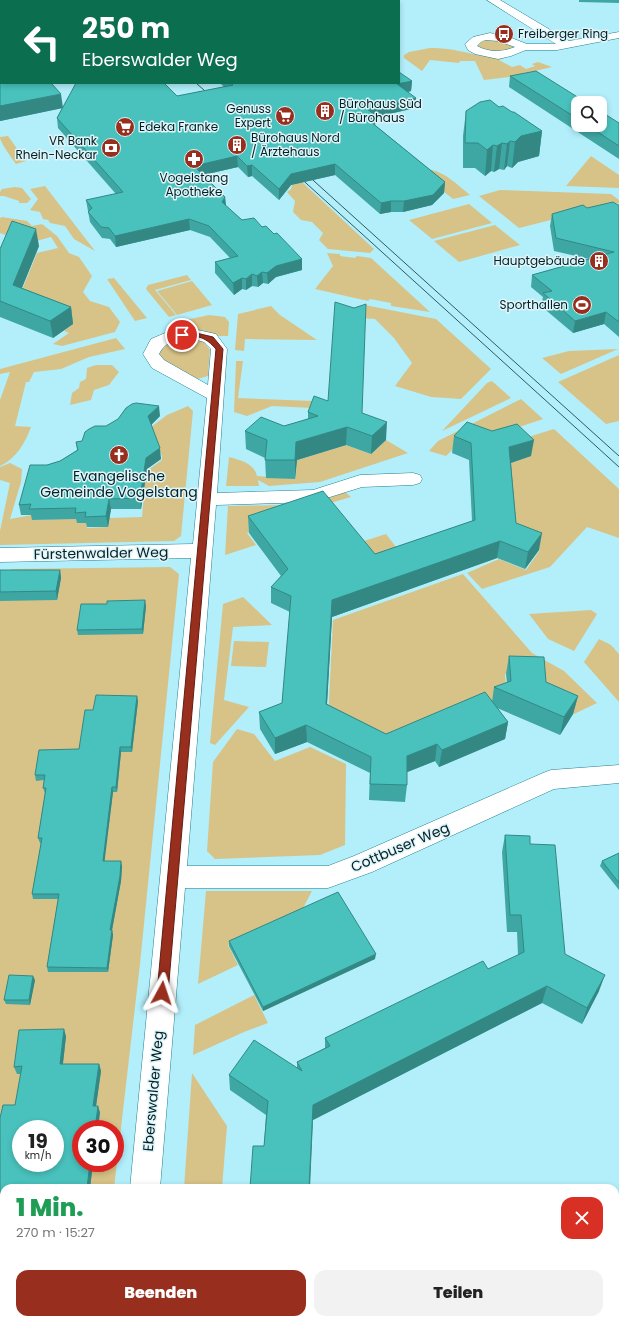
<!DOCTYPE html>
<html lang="de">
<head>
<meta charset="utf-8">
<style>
	:root { --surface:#fff; --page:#f2f2f2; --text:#222; --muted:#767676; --accent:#982e1d }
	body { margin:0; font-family:Poppins,sans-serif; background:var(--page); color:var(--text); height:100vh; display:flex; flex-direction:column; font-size:15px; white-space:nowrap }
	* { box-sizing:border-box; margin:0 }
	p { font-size:13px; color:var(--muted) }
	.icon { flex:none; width:22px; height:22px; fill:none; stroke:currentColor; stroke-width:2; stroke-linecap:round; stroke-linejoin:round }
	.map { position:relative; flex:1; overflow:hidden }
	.sheet { position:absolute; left:0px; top:1184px; width:619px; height:140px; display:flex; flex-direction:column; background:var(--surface); border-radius:12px 12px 0 0; box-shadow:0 2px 6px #0003 }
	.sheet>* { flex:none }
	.top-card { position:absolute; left:0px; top:0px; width:400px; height:84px; box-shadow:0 2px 6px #0003; background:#0b6e4f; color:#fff; overflow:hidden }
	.buttons { position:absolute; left:571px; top:96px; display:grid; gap:8px }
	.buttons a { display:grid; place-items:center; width:36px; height:36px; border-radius:8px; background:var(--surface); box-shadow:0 2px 6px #0003; font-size:20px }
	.speed { position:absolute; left:12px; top:1120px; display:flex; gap:8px; font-size:20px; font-weight:700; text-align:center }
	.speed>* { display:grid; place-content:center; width:52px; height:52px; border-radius:50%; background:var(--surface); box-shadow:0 2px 6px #0003; line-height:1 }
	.speed small { font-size:10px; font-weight:400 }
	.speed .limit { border:6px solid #d22; background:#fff; color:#111 }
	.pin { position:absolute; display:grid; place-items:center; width:34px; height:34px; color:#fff; margin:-17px; border:2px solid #fff; border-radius:50%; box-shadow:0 1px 4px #0007 }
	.me { position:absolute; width:44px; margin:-22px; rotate:5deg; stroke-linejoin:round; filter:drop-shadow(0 0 3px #0008) }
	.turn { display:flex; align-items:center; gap:14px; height:84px; padding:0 16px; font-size:18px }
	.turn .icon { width:52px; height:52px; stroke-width:2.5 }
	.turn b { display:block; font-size:28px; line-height:34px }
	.round { display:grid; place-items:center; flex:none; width:42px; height:42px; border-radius:12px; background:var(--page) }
	.head { display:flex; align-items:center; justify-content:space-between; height:68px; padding:0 16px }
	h1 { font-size:24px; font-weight:800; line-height:30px; color:#1e9e55 }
	.primary-button { display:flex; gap:8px; margin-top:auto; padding:8px 16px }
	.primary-button a { flex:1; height:46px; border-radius:12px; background:var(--accent); color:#fff; font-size:16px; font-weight:800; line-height:46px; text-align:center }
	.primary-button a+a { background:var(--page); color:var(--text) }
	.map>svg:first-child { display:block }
</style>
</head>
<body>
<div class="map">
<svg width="619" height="1324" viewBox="0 0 619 1324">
	<rect width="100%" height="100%" fill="#b2effb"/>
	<g fill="#d7c388" fill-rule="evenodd">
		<path d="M 488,40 L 499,40 L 522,47 L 501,53 L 479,49 L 477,45 L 480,42 Z"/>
		<path d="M 430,48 C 456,47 479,58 504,58 L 499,60 L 512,67 L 520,65 L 526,69 L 535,66 L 532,64 L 538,62 L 552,67 L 509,77 L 484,80 L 475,61 L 460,61 L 459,63 L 430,60 L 422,71 L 404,58 L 404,55 L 409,52 Z"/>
		<path d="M 8,136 L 26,161 L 16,164 C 12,159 0,142 0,137 Z"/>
		<path d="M 591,156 L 619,175 L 619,188 L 566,186 Z"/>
		<path d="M 414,168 C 440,167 452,180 470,195 L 453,199 Z"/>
		<path d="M 302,182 L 374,249 L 370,253 L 328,249 L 319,240 L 323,233 L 312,222 L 301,220 L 293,212 L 295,201 L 287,192 L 291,189 L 292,185 Z"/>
		<path d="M 45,186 L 95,251 L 74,239 L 65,226 L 50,223 L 48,220 L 43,219 L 40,212 L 30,210 L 38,199 L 30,189 Z"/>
		<path d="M 15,187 L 22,188 L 31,199 L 27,203 L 19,203 L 19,201 L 4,196 L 0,196 L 0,192 L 2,189 Z"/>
		<path d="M 500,190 L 611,194 L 619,200 L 619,203 L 519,228 L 479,196 Z"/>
		<path d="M 469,204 L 492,223 L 432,239 L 409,220 Z"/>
		<path d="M 2,217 L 27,221 L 32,226 L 42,224 L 57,236 L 69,253 L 79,257 L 92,276 L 83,292 L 90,301 L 109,307 L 120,322 L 115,332 L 62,346 L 53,344 L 69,333 L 64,331 L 73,324 L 17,302 L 37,253 L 58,248 L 51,237 L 29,243 L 0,233 L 0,218 Z"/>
		<path d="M 495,225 L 520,245 L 459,262 L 434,241 Z"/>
		<path d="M 327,253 L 340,254 L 340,256 L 355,258 L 357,256 L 371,258 L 430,312 L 391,306 L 391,303 L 370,299 L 368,301 L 315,289 L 333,266 Z"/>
		<path d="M 187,275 L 191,280 L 155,290 L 176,315 L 169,317 L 146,289 L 148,285 Z"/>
		<path d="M 114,278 L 147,318 L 135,321 L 107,279 Z"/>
		<path d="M 192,281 L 212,305 L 177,315 L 157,291 Z"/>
		<path d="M 365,305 L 436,319 L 491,369 L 461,399 L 431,397 L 395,386 L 412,363 L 394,338 L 375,319 L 362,318 Z"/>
		<path d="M 271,306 L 280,315 L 317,340 L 245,339 L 244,351 L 235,350 L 238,314 Z"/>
		<path d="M 209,315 L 225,317 L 229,322 L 228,336 L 219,336 L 205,331 L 190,329 L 177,322 Z"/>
		<path d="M 116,338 L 125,349 L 89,357 L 61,369 L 34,372 L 29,382 L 26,382 L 15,426 L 31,427 C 25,443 17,458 0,466 L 0,400 L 10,372 L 0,374 L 0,369 Z"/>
		<path d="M 188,338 L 203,341 L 210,350 L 208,376 L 197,379 L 165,361 L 159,354 C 165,341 175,339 188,338 Z"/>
		<path d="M 618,349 L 561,374 L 542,358 L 569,351 Z"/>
		<path d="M 619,355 L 619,421 L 606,424 L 558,382 Z"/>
		<path d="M 236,361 L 243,361 L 238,398 L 314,401 L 313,408 L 272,406 L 247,416 L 234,412 Z"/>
		<path d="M 96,365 L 112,365 L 119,372 L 109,385 L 94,390 L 91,400 L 70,405 L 72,393 L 79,388 L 80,382 L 86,379 L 87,368 Z"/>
		<path d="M 492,381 L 511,398 L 442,431 L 487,383 Z"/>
		<path d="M 521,399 L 543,419 L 474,442 L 464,438 L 446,456 L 429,451 L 438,441 Z"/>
		<path d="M 188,406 L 193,411 L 181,536 L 174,541 L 0,545 L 0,531 L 10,483 L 0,480 L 0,467 L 10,463 L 22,469 L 21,482 L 10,519 L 32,515 L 32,520 L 54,519 L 57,505 L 81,505 L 77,523 L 88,523 L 87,528 L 108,527 L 109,518 L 142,517 L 144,494 L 132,494 L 137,478 L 162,460 L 162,456 L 151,427 L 167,415 Z"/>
		<path d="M 554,429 L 619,489 L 619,538 L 587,527 L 550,567 L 482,589 L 467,573 L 499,559 L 526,570 L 540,550 L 514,540 L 507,464 L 531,456 L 515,441 Z"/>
		<path d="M 386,440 L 408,453 L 320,482 L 269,486 L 258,480 L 259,486 L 226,486 L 229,457 C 240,460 254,463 257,476 L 295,479 L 297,460 L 346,445 L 371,454 Z"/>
		<path d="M 345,492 L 351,497 L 320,506 L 310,512 L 247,533 L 256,545 L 225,555 L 228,506 L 296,505 L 319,501 Z"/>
		<path d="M 386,534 L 399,551 L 328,576 L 358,543 Z"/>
		<path d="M 170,567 L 179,574 L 140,964 L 114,1188 L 4,1188 L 4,1320 L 99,1320 L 99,1324 L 0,1324 L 0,581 L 8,581 L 11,569 ZM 21,1129 L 55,1129 L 55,1163 L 21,1163 ZM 81,1129 L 115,1129 L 115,1163 L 81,1163 Z"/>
		<path d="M 463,574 L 532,653 L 564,671 L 597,703 L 574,714 L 544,700 L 540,675 L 505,674 L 507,698 L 384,748 L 328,720 L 333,620 Z"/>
		<path d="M 243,597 L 272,625 L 233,627 L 224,700 L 249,707 L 215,745 L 210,743 L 223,604 Z"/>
		<path d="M 591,610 L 597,614 L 574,651 L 548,639 L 529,614 Z"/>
		<path d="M 599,639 L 611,645 L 619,654 L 619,702 L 584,662 Z"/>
		<path d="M 234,641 L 269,642 L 266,667 L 231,666 Z"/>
		<path d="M 237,729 L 254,734 L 275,761 L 310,747 L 346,764 L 345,845 L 320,855 L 215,859 L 207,851 L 213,762 Z"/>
		<path d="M 206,891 L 312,891 L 301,912 L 228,945 L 238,965 L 198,984 Z"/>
		<path d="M 254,995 L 268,1023 L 244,1032 L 193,1055 L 195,1025 Z"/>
		<path d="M 192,1073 L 227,1126 L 222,1188 L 184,1188 Z"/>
	</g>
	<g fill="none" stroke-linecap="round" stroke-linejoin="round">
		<g stroke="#247f8f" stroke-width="1">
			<g id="street">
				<rect x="64" y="0" width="11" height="1"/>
				<path d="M 487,0 L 500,0 L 569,41 L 619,32 L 619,38 L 557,50 L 526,50 L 511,56 L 498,59 L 475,54 L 468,50 L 465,44 L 473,37 L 490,33 L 509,37 L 527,44 L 556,44 ZM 485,40 L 498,41 L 515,47 C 503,52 490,53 477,46 L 481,42 Z"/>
				<path d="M 193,329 L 216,334 L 227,349 L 217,493 L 313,490 L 360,475 L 413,473 L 420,475 L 422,479 L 420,483 L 413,485 L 362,487 L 314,502 L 216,505 L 187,866 L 328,866 L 354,856 L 543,773 L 551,770 L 619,765 L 619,783 L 554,789 L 372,872 L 328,888 L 185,888 L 160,1188 L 130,1188 L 191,558 L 0,562 L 0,548 L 193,544 L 207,398 L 152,368 L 143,354 L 151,339 L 165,333 ZM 193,339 L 204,342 L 211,349 L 208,385 L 164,360 L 159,354 C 167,339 178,340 193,339 Z"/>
				<rect x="115" y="1320" width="34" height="4"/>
			</g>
		</g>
		<use href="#street" fill="#fff" fill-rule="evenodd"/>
		<g stroke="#305961" stroke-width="1">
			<path d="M 196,83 L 213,98"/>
			<path d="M 304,172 L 619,456"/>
			<path d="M 296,174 L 619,467"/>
		</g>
	</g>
	<g fill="#3fa7a3">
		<path d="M 0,0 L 1,1 L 1,83 L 63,107 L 177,96 L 224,87 L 220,83 L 399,83 L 412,81 L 411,91 L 407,92 L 415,108 L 376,117 L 375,125 L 445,182 L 444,193 L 432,205 L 403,212 L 391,212 L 380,214 L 335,175 L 291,185 L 279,200 L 252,176 L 248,177 L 238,167 L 203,175 L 225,197 L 226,206 L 242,220 L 262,227 L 274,234 L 302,259 L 302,270 L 276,277 L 268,284 L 263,283 L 258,287 L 252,286 L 246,290 L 242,289 L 234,295 L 215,273 L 215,262 L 230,258 L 210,237 L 190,230 L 116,247 L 110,239 L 102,238 L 90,222 L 86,200 L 116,194 L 58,128 L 57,118 L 62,108 L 0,121 Z"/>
		<path d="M 579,0 L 619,0 L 619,3 L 579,2 Z"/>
		<path d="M 510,76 L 578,103 L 578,125 L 600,125 L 619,123 L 619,159 L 509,87 Z"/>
		<path d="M 499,107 L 512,112 L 542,131 L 539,156 L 518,162 L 512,168 L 507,166 L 504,170 L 499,169 L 494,172 L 491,171 L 485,176 L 475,168 L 463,168 L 463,136 L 466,111 Z"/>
		<path d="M 618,205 L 619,205 L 619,337 L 604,324 L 573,333 L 541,306 L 543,297 L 531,287 L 532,275 L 589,259 L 554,251 L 550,226 L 552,214 L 587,208 Z"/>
		<path d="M 39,246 L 22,288 L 71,307 L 73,324 L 53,338 L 0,317 L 0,249 Z"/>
		<path d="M 308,412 L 362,413 L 386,440 L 371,454 L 346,445 L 297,460 L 295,479 L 266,478 L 265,458 L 246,449 L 245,431 L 284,426 L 308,419 Z"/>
		<path d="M 160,416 L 151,425 L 161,459 L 147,469 L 141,509 L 111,509 L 108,527 L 87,527 L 86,523 L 77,523 L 76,519 L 32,520 L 31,515 L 21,515 L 19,505 L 47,465 L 60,461 L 77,450 L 76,442 L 82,441 L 106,426 Z"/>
		<path d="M 454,436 L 531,456 L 511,463 L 516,523 L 539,550 L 525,569 L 497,558 L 332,617 L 327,704 L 386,734 L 492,702 L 494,687 L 507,683 L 506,674 L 509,656 L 546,682 L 578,696 L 573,714 L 560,735 L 497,708 L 508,722 L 505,739 L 439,767 L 435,761 L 407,772 L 407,785 L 405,802 L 369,800 L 370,773 L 307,742 L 275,754 L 260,729 L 259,712 L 282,703 L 290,612 L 271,603 L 271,587 L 281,576 L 249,533 L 248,516 L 375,554 L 472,521 L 469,460 L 452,453 Z"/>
		<path d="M 0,570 L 60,570 L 61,578 L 57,600 L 0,601 Z"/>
		<path d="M 146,606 L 143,634 L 78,635 L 77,630 Z"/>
		<path d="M 138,701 L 132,752 L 121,752 L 117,792 L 113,792 L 104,861 L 122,866 L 121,881 L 112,930 L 113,935 L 108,972 L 48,972 L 47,967 L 58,899 L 33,899 L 32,894 L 41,843 L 40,843 L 38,838 L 45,793 L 43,788 L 44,780 L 36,781 L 35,775 L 79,749 L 93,710 Z"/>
		<path d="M 505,835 L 530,844 L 565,954 L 599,991 L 582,1024 L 542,1003 L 313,1120 L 264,1146 L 266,1115 L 230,1090 L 229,1075 L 297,1068 L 297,1062 L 325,1048 L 325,1038 L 488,969 L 518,955 L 517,932 L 507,932 L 502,852 Z"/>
		<path d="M 619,853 L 619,890 L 600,866 L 602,861 Z"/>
		<path d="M 229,941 L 375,959 L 263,1011 L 229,946 Z"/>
		<path d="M 35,980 L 30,1005 L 6,1004 L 4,1000 Z"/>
		<path d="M 66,1036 L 63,1064 L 99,1064 L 101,1071 L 96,1106 L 98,1106 L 100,1113 L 81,1163 L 93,1163 L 90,1188 L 4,1188 L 4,1284 L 0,1284 L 0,1118 L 15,1105 L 21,1074 L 17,1074 L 14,1067 Z"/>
		<path d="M 477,1320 L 615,1320 L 619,1324 L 470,1324 Z"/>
	</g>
	<g fill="#338884">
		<path d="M 412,81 L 411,91 L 396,95 L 397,84 Z"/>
		<path d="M 61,94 L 63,108 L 0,121 L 0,106 Z"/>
		<path d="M 416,98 L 415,108 L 376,117 L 375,126 L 366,128 L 367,109 Z"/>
		<path d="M 542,131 L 539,156 L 518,162 L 512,168 L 515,142 L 521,136 Z"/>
		<path d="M 510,141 L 507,166 L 504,170 L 507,144 Z"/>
		<path d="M 502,143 L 499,169 L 494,172 L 497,146 Z"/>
		<path d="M 493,145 L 491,171 L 485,176 L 487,150 Z"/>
		<path d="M 237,156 L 238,167 L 194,177 L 194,166 Z"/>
		<path d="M 335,164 L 335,175 L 291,185 L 279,200 L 279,189 L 291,174 Z"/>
		<path d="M 252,165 L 252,176 L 248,177 L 247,166 Z"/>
		<path d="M 445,182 L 444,193 L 432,205 L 403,212 L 404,201 Z"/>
		<path d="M 225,197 L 226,207 L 222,202 Z"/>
		<path d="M 391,201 L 391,212 L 380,214 L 381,203 Z"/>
		<path d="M 189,219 L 190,230 L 116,247 L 115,236 Z"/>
		<path d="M 36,229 L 39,246 L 16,302 L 13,285 Z"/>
		<path d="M 302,259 L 302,270 L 276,277 L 268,284 L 267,273 L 276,266 Z"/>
		<path d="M 262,272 L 263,283 L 258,287 L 257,276 Z"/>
		<path d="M 252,274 L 252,286 L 246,290 L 246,279 Z"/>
		<path d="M 242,278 L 242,289 L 234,295 L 233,283 Z"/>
		<path d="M 71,307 L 73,324 L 53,338 L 50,321 Z"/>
		<path d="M 606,312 L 604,324 L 573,333 L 575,321 Z"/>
		<path d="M 159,406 L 160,416 L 149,427 L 148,416 Z"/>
		<path d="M 387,422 L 386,440 L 371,454 L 372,436 Z"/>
		<path d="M 347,427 L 346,445 L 297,460 L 295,479 L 295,460 L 296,442 Z"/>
		<path d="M 534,440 L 531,456 L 507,464 L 509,447 Z"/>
		<path d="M 160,448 L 161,459 L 147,469 L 141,509 L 140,498 L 146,458 Z"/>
		<path d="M 109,499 L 111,509 L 108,527 L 106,516 Z"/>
		<path d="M 542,533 L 539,550 L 525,569 L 528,552 Z"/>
		<path d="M 500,541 L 497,558 L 332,617 L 326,721 L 326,704 L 332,600 Z"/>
		<path d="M 60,570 L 61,578 L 57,600 L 56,591 Z"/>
		<path d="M 145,600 L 146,606 L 143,634 L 142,629 Z"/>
		<path d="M 137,696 L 138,701 L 132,752 L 131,747 Z"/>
		<path d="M 578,696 L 573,714 L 560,735 L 564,717 Z"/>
		<path d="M 508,722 L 505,739 L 439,767 L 442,750 Z"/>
		<path d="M 306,725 L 307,742 L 275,754 L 275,738 Z"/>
		<path d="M 437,744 L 435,761 L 405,773 L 407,756 Z"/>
		<path d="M 120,747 L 121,752 L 117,792 L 116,787 Z"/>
		<path d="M 112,787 L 113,792 L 104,866 L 103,861 Z"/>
		<path d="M 121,861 L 122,866 L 121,881 L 112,930 L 113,935 L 108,972 L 107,968 L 110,930 Z"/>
		<path d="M 376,954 L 375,959 L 263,1011 L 263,1007 Z"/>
		<path d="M 605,975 L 599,991 L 582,1024 L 587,1008 Z"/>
		<path d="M 33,976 L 35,980 L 30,1005 L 29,1000 Z"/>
		<path d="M 547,986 L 542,1003 L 313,1120 L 310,1188 L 309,1188 L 313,1105 Z"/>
		<path d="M 64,1029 L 66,1036 L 62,1071 L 60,1064 Z"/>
		<path d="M 99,1064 L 101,1071 L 95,1113 L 93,1106 Z"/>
		<path d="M 98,1106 L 100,1113 L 98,1129 L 95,1129 Z"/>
		<path d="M 90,1163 L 93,1163 L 90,1188 L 87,1188 Z"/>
		<path d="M 594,1320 L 598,1320 L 596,1324 L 588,1324 Z"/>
	</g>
	<g fill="#49c2bd" stroke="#338884" fill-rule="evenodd">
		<path d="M 0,0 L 48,0 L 49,1 L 1,1 L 1,22 L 0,21 Z"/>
		<path d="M 144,0 L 229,0 L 230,1 L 145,1 Z"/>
		<path d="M 270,0 L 315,0 L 316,1 L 269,1 Z"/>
		<path d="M 0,30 L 1,31 L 1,83 L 51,83 L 61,94 L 0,106 Z"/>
		<path d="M 536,71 L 587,103 L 578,103 L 578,119 L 510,76 Z"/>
		<path d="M 399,72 L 412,81 L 397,84 L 416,98 L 367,109 L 376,116 L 366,118 L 445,182 L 433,195 L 404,201 L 391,201 L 381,203 L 335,164 L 291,174 L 279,189 L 252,165 L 247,166 L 237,156 L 194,166 L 225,197 L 222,202 L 242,220 L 254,218 L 262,227 L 266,226 L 274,234 L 277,233 L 302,259 L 276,266 L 267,273 L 262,272 L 257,276 L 252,274 L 246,279 L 242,278 L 233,283 L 215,262 L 238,256 L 209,226 L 189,219 L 115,236 L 109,228 L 101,227 L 88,212 L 92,208 L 86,200 L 123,192 L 57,118 L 76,83 L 164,83 L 177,96 L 233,85 L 230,83 L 399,83 Z"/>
		<path d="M 490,100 L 499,107 L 503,106 L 512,112 L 514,112 L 542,131 L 521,136 L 515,142 L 510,141 L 507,144 L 502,143 L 497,146 L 493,145 L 487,150 L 478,143 L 465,143 L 466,111 L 480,102 Z"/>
		<path d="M 600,111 L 619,123 L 619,146 L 587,125 L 600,125 Z"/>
		<path d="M 613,202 L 618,205 L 619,205 L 619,322 L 606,312 L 575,321 L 543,293 L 552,291 L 532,275 L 614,252 L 556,238 L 552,214 L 583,205 L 587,208 Z"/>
		<path d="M 12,221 L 36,229 L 13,285 L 71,307 L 50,321 L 0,301 L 0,249 Z"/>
		<path d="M 335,302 L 354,308 L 366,304 L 362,413 L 387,422 L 372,436 L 347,427 L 296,442 L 295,460 L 265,460 L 267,440 L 245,431 L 261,417 L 284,426 L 318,416 L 308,412 L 314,396 L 328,401 Z"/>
		<path d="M 136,403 L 159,406 L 148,416 L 160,448 L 146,458 L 140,498 L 109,499 L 106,516 L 85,517 L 86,512 L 75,513 L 76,508 L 29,509 L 31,504 L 19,505 L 30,465 L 47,465 L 60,461 L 78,450 L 76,442 L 82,441 L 85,432 L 89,429 L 95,426 L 106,426 L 118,419 L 126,408 L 132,404 Z"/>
		<path d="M 467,422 L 492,431 L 517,424 L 534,440 L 509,447 L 516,523 L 542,533 L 528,552 L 500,541 L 332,600 L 326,704 L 386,734 L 485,692 L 508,722 L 442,750 L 437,744 L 407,756 L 407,785 L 370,784 L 371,757 L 306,725 L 275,738 L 259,712 L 282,703 L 291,596 L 271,587 L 288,569 L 248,516 L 323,491 L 375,554 L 475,520 L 471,443 L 454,436 Z"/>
		<path d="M 0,570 L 60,570 L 56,591 L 0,592 Z"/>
		<path d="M 145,600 L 142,629 L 77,630 L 81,604 L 107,604 L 107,601 Z"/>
		<path d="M 509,656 L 544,657 L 546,682 L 578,696 L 564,717 L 494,687 L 511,681 Z"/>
		<path d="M 96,695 L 137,696 L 131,747 L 120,747 L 116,787 L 112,787 L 103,861 L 121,861 L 120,876 L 110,930 L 112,930 L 107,968 L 47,967 L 59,894 L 32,894 L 42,838 L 38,838 L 46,788 L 43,788 L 45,775 L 35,775 L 39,750 L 79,749 L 85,710 L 93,710 Z"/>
		<path d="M 505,835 L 530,836 L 530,844 L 555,845 L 565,954 L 605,975 L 587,1008 L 547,986 L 313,1105 L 309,1188 L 250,1188 L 253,1146 L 264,1146 L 268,1101 L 229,1075 L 254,1040 L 302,1071 L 297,1062 L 330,1046 L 325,1038 L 483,961 L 488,969 L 524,952 L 521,915 L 510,915 Z"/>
		<path d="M 619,853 L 619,883 L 602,861 Z"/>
		<path d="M 338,892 L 376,954 L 263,1007 L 229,941 Z"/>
		<path d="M 9,975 L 33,976 L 29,1000 L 4,1000 Z"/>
		<path d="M 64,1029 L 60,1064 L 99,1064 L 93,1106 L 98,1106 L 95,1129 L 81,1129 L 81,1163 L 90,1163 L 87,1188 L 4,1188 L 4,1278 L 0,1278 L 0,1118 L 3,1105 L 15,1105 L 22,1066 L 14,1067 L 19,1030 ZM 21,1129 L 55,1129 L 55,1163 L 21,1163 Z"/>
		<path d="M 615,1222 L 619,1252 L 619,1324 L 613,1324 L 607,1320 L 615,1320 Z"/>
		<path d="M 226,1320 L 323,1320 L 329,1324 L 219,1324 Z"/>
		<path d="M 477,1320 L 594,1320 L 588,1324 L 470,1324 Z"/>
	</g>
	<path fill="#982e1d" stroke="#631e13" d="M 192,332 L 213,337 L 223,349 L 168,993 L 166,996 L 162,998 L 158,996 L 157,993 L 216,349 C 209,341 202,336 191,336 C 186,336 183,338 179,335 L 182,333 Z"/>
	<defs>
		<g id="bus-disc" transform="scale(1)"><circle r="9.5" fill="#982e1d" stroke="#e1f4f8"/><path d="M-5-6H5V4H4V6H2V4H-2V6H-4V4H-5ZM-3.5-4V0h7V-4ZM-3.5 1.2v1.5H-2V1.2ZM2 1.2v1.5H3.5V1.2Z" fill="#fff"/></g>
		<g id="building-disc" transform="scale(1)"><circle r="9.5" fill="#982e1d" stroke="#e1f4f8"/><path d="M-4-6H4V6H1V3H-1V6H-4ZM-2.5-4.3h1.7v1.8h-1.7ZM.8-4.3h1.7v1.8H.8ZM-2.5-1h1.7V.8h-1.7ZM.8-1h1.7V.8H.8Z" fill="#fff"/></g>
		<g id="supermarket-disc" transform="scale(1)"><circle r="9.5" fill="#982e1d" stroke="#e1f4f8"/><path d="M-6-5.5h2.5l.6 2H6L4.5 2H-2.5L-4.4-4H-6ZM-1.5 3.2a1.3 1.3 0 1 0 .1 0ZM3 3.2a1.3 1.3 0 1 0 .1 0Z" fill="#fff"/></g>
		<g id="bank-disc" transform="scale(1)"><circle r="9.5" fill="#982e1d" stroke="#e1f4f8"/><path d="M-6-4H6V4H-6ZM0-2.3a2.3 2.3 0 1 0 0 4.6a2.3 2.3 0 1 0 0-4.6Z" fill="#fff"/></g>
		<g id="pharmacy-disc" transform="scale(1)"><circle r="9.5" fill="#982e1d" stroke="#e1f4f8"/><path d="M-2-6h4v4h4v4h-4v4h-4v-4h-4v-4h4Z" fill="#fff"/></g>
		<g id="stadium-disc" transform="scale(1)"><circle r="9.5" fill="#982e1d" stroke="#e1f4f8"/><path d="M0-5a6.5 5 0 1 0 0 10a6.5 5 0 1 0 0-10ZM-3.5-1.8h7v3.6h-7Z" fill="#fff"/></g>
		<g id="church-disc" transform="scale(1)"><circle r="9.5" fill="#982e1d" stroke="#e1f4f8"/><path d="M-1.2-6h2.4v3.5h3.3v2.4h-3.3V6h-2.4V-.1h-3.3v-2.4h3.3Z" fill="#fff"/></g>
	</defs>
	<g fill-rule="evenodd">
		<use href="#bus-disc" x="504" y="34"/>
		<use href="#building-disc" x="325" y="111"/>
		<use href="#supermarket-disc" x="285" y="116"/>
		<use href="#supermarket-disc" x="125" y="127"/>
		<use href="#building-disc" x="237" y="145"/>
		<use href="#bank-disc" x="111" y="148"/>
		<use href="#pharmacy-disc" x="194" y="159"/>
		<use href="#building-disc" x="599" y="261"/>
		<use href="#stadium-disc" x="582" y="305"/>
		<use href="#church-disc" x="119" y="455"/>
	</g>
	<g text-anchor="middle" stroke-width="3" stroke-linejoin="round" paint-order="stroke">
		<g font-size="12" fill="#002228" stroke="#e1f4f8" text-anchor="start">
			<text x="518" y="38">Freiberger Ring</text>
			<text x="339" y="108">Bürohaus Süd<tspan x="339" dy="14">/ Bürohaus</tspan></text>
			<text x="271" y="113" text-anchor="end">Genuss<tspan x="271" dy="14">Expert</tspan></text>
			<text x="139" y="131">Edeka Franke</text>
			<text x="251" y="142">Bürohaus Nord<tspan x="251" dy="14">/ Ärztehaus</tspan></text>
			<text x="97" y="145" text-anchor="end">VR Bank<tspan x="97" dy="14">Rhein-Neckar</tspan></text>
			<text x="194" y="182" text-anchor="middle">Vogelstang<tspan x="194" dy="14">Apotheke</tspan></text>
			<text x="585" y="265" text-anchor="end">Hauptgebäude</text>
			<text x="568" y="309" text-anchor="end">Sporthallen</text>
		</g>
		<g font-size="14" fill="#002228" stroke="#e1f4f8">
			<text x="119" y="481">Evangelische<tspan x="119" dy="16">Gemeinde Vogelstang</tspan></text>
		</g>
		<g font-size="14" fill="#002228" stroke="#e1f4f8">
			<text transform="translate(101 553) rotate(-1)" y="5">Fürstenwalder Weg</text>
			<text transform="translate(400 847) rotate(-23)" y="5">Cottbuser Weg</text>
			<text transform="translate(153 1091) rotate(-85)" y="5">Eberswalder Weg</text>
		</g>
	</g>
</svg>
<div class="buttons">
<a><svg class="icon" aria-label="search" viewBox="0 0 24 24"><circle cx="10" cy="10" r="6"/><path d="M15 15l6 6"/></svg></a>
</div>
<div class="speed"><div>19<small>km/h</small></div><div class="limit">30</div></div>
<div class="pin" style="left:182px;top:335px;background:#d93025"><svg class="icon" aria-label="arrive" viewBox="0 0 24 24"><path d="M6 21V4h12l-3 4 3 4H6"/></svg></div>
<svg class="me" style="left:162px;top:993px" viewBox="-20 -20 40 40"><path d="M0-17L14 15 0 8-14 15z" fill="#982e1d" stroke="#fff" stroke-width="4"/></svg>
<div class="top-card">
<div class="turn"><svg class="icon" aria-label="left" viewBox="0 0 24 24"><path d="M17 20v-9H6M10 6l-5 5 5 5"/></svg><div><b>250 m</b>Eberswalder Weg</div></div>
</div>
<section class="sheet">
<div class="head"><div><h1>1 Min.</h1><p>270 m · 15:27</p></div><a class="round" style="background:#d93025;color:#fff"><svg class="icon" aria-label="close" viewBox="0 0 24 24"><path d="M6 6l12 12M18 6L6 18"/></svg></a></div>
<div class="primary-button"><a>Beenden</a><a>Teilen</a></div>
</section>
</div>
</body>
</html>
